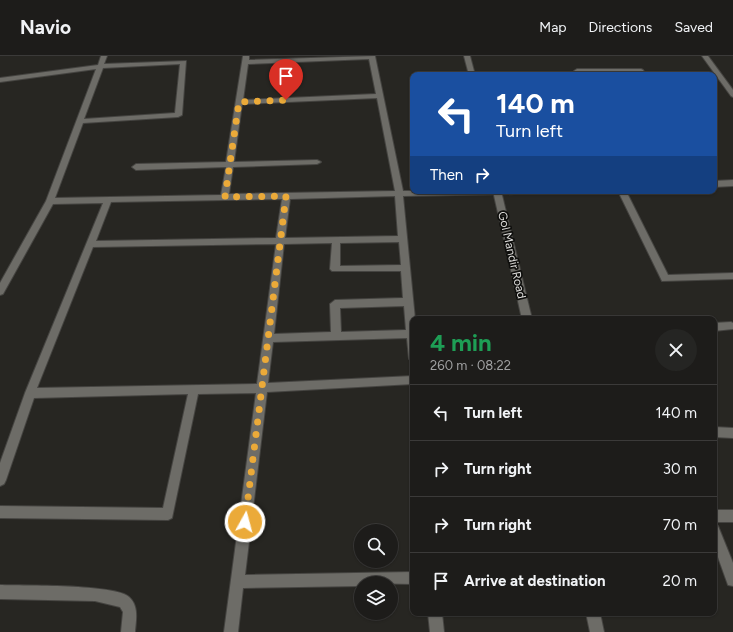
<!DOCTYPE html>
<html lang="en">
<head>
<meta charset="utf-8">
<style>
	:root { --surface:#1d1c1a; --page:#252523; --text:#f1f3f6; --muted:#a0a1a2; --line:#3b3a39 }
	body { margin:0; font-family:Figtree,sans-serif; background:var(--page); color:var(--text); height:100vh; display:flex; flex-direction:column; font-size:15px; white-space:nowrap }
	* { box-sizing:border-box; margin:0 }
	p { font-size:13px; color:var(--muted) }
	.icon { flex:none; width:22px; height:22px; fill:none; stroke:currentColor; stroke-width:2; stroke-linecap:round; stroke-linejoin:round }
	.map { position:relative; flex:1; overflow:hidden }
	.side { position:absolute; left:410px; top:260px; width:307px; height:300px; display:flex; flex-direction:column; background:var(--surface); border-radius:8px; box-shadow:0 1px 3px #0004,0 0 0 1px var(--line) }
	.side>* { flex:none }
	.top-card { position:absolute; left:410px; top:16px; width:307px; height:122px; border-radius:8px; box-shadow:0 1px 3px #0004,0 0 0 1px var(--line); background:#1a4fa0; color:#fff; overflow:hidden }
	.buttons { position:absolute; left:354px; top:468px; display:grid; gap:8px }
	.buttons a { display:grid; place-items:center; width:44px; height:44px; border-radius:50%; background:var(--surface); box-shadow:0 1px 3px #0004,0 0 0 1px var(--line); font-size:20px }
	.pin { position:absolute; display:grid; place-items:center; width:34px; height:34px; color:#fff; margin:-41px -17px; border-radius:50% 50% 50% 0; rotate:-45deg; box-shadow:0 0 4px #0007 }
	.pin .icon { rotate:45deg }
	.me { position:absolute; width:44px; margin:-22px; rotate:7deg; stroke-linejoin:round; filter:drop-shadow(0 0 3px #0008) }
	.turn { display:flex; align-items:center; gap:14px; height:84px; padding:0 20px; font-size:18px }
	.turn .icon { width:52px; height:52px; stroke-width:2.5 }
	.turn b { display:block; font-size:28px; line-height:34px }
	.then { display:flex; align-items:center; height:38px; padding:0 20px; background:#0003; gap:8px; font-size:15px }
	.round { display:grid; place-items:center; flex:none; width:42px; height:42px; border-radius:21px; background:var(--page) }
	.overview { display:flex; align-items:center; justify-content:space-between; height:68px; padding:0 20px }
	h1 { font-size:24px; font-weight:700; line-height:30px; color:#1e9e55 }
	ul { padding:0; list-style:none }
	li { display:flex; align-items:center; gap:12px; height:56px; padding:0 20px; border-top:1px solid var(--line) }
	li div { flex:1 }
	li b { display:block; font-size:15px }
	li em { font-style:normal }
	header { display:flex; align-items:center; gap:24px; box-sizing:border-box; height:56px; padding:0 20px; background:var(--surface); border-bottom:1px solid var(--line) }
	header strong { font-size:19px }
	nav { display:flex; gap:22px; margin-inline-start:auto; font-size:14px }
	.map>svg:first-child { display:block }
</style>
</head>
<body>
<header>
<strong>Navio</strong>
<nav><a>Map</a><a>Directions</a><a>Saved</a></nav>
</header>
<div class="map">
<svg width="733" height="576" viewBox="0 0 733 576">
	<rect width="100%" height="100%" fill="#272622"/>
	<g fill="none" stroke-linecap="round" stroke-linejoin="round">
		<g stroke="#454441" stroke-width="2">
			<g id="minor">
				<path d="M 101,0 L 107,0 L 104,8 L 186,5 L 182,59 L 178,61 L 83,67 L 55,142 L 221,139 L 226,111 L 136,114 L 132,111 L 136,108 L 226,106 L 243,0 L 249,0 L 249,4 L 375,0 L 403,135 L 519,135 L 515,138 L 403,140 L 415,263 L 413,263 L 413,304 L 409,303 L 407,282 L 273,286 L 268,327 L 413,320 L 413,328 L 267,336 L 245,519 L 413,516 L 413,528 L 361,527 L 361,530 L 243,532 L 238,576 L 224,576 L 256,337 L 198,338 L 172,462 L 168,464 L 0,462 L 0,450 L 163,452 L 188,338 L 34,342 L 6,424 L 4,428 L 0,430 L 0,407 L 25,337 L 103,147 L 53,148 L 3,238 L 0,239 L 0,227 L 46,145 L 96,13 L 0,26 L 0,22 L 98,9 ZM 369,3 L 376,38 L 243,44 L 248,8 ZM 180,8 L 175,57 L 84,63 L 103,12 ZM 377,42 L 395,135 L 229,138 L 233,111 L 317,108 L 321,106 L 317,104 L 234,106 L 242,48 ZM 395,140 L 398,180 L 285,182 L 290,143 ZM 282,143 L 276,182 L 96,185 L 111,146 ZM 399,186 L 401,209 L 340,210 L 340,187 ZM 332,187 L 330,213 L 332,215 L 401,215 L 403,242 L 335,244 L 330,248 L 331,276 L 274,278 L 284,188 ZM 276,188 L 257,328 L 37,332 L 93,191 ZM 404,250 L 406,274 L 341,276 L 340,252 Z"/>
				<path d="M 702,0 L 708,0 L 733,34 L 733,41 L 731,40 Z"/>
				<path d="M 577,13 L 641,13 L 643,14 L 646,19 L 640,19 L 639,17 L 581,17 L 582,19 L 576,19 L 574,15 Z"/>
				<path d="M 733,124 L 733,130 L 714,131 L 714,125 Z"/>
				<path d="M 618,135 L 626,135 L 668,219 L 733,217 L 733,223 L 662,225 Z"/>
				<path d="M 731,266 L 733,267 L 733,273 L 714,275 L 714,267 Z"/>
				<path d="M 714,371 L 733,372 L 733,382 L 714,381 Z"/>
				<rect x="714" y="454" width="19" height="12"/>
				<path d="M 714,468 L 718,470 L 733,507 L 733,530 L 728,529 L 714,490 Z"/>
				<path d="M 0,529 C 22,530 116,528 129,541 C 139,550 136,564 135,576 L 121,576 L 123,556 L 120,551 L 95,545 L 0,543 Z"/>
				<path d="M 428,557 L 442,557 L 444,576 L 430,576 Z"/>
			</g>
		</g>
		<g stroke="#454441" stroke-width="2">
			<g id="tertiary">
				<path d="M 464,0 L 470,0 L 475,19 L 469,19 Z"/>
				<path d="M 493,135 L 501,135 L 532,263 L 522,263 Z"/>
				<path d="M 586,557 L 600,557 L 604,576 L 590,576 Z"/>
			</g>
		</g>
		<use href="#minor" fill="#6d6c67" fill-rule="evenodd"/>
		<use href="#tertiary" fill="#6d6c67" fill-rule="evenodd"/>
	</g>
	<g fill="none" stroke-linecap="round" stroke-linejoin="round">
		<path stroke="#ebaa39" stroke-width="7" stroke-dasharray="0 12.6" d="M 245,466 L 286,140 L 225,141 L 239,46 L 286,44"/>
	</g>
	<g text-anchor="middle" stroke-width="3.5" stroke-linejoin="round" paint-order="stroke">
		<g font-size="12" fill="#dddcda" stroke="#0f0f0d">
			<text transform="translate(512 199) rotate(77)" y="4">Gol Mandir Road</text>
		</g>
	</g>
</svg>
<div class="buttons">
<a><svg class="icon" aria-label="search" viewBox="0 0 24 24"><circle cx="10" cy="10" r="6"/><path d="M15 15l6 6"/></svg></a>
<a><svg class="icon" aria-label="layers" viewBox="0 0 24 24"><path d="M12 4l9 5-9 5-9-5zM3 14l9 5 9-5"/></svg></a>
</div>
<div class="pin" style="left:286px;top:44px;background:#d93025"><svg class="icon" aria-label="arrive" viewBox="0 0 24 24"><path d="M6 21V4h12l-3 4 3 4H6"/></svg></div>
<svg class="me" style="left:245px;top:466px" viewBox="-20 -20 40 40"><circle r="17" fill="#ebaa39" stroke="#fff" stroke-width="3"/><path d="M0-11L8 9 0 5-8 9z" fill="#fff"/></svg>
<div class="top-card">
<div class="turn"><svg class="icon" aria-label="left" viewBox="0 0 24 24"><path d="M17 20v-9H6M10 6l-5 5 5 5"/></svg><div><b>140 m</b>Turn left</div></div>
<div class="then">Then<svg class="icon" aria-label="right" viewBox="0 0 24 24"><path d="M7 20v-9h11M14 6l5 5-5 5"/></svg></div>
</div>
<section class="side">
<div class="overview"><div><h1>4 min</h1><p>260 m · 08:22</p></div><a class="round"><svg class="icon" aria-label="close" viewBox="0 0 24 24"><path d="M6 6l12 12M18 6L6 18"/></svg></a></div>
<ul>
<li><svg class="icon" aria-label="left" viewBox="0 0 24 24"><path d="M17 20v-9H6M10 6l-5 5 5 5"/></svg><div><b>Turn left</b></div><em>140 m</em></li>
<li><svg class="icon" aria-label="right" viewBox="0 0 24 24"><path d="M7 20v-9h11M14 6l5 5-5 5"/></svg><div><b>Turn right</b></div><em>30 m</em></li>
<li><svg class="icon" aria-label="right" viewBox="0 0 24 24"><path d="M7 20v-9h11M14 6l5 5-5 5"/></svg><div><b>Turn right</b></div><em>70 m</em></li>
<li><svg class="icon" aria-label="arrive" viewBox="0 0 24 24"><path d="M6 21V4h12l-3 4 3 4H6"/></svg><div><b>Arrive at destination</b></div><em>20 m</em></li>
</ul>
</section>
</div>
</body>
</html>
